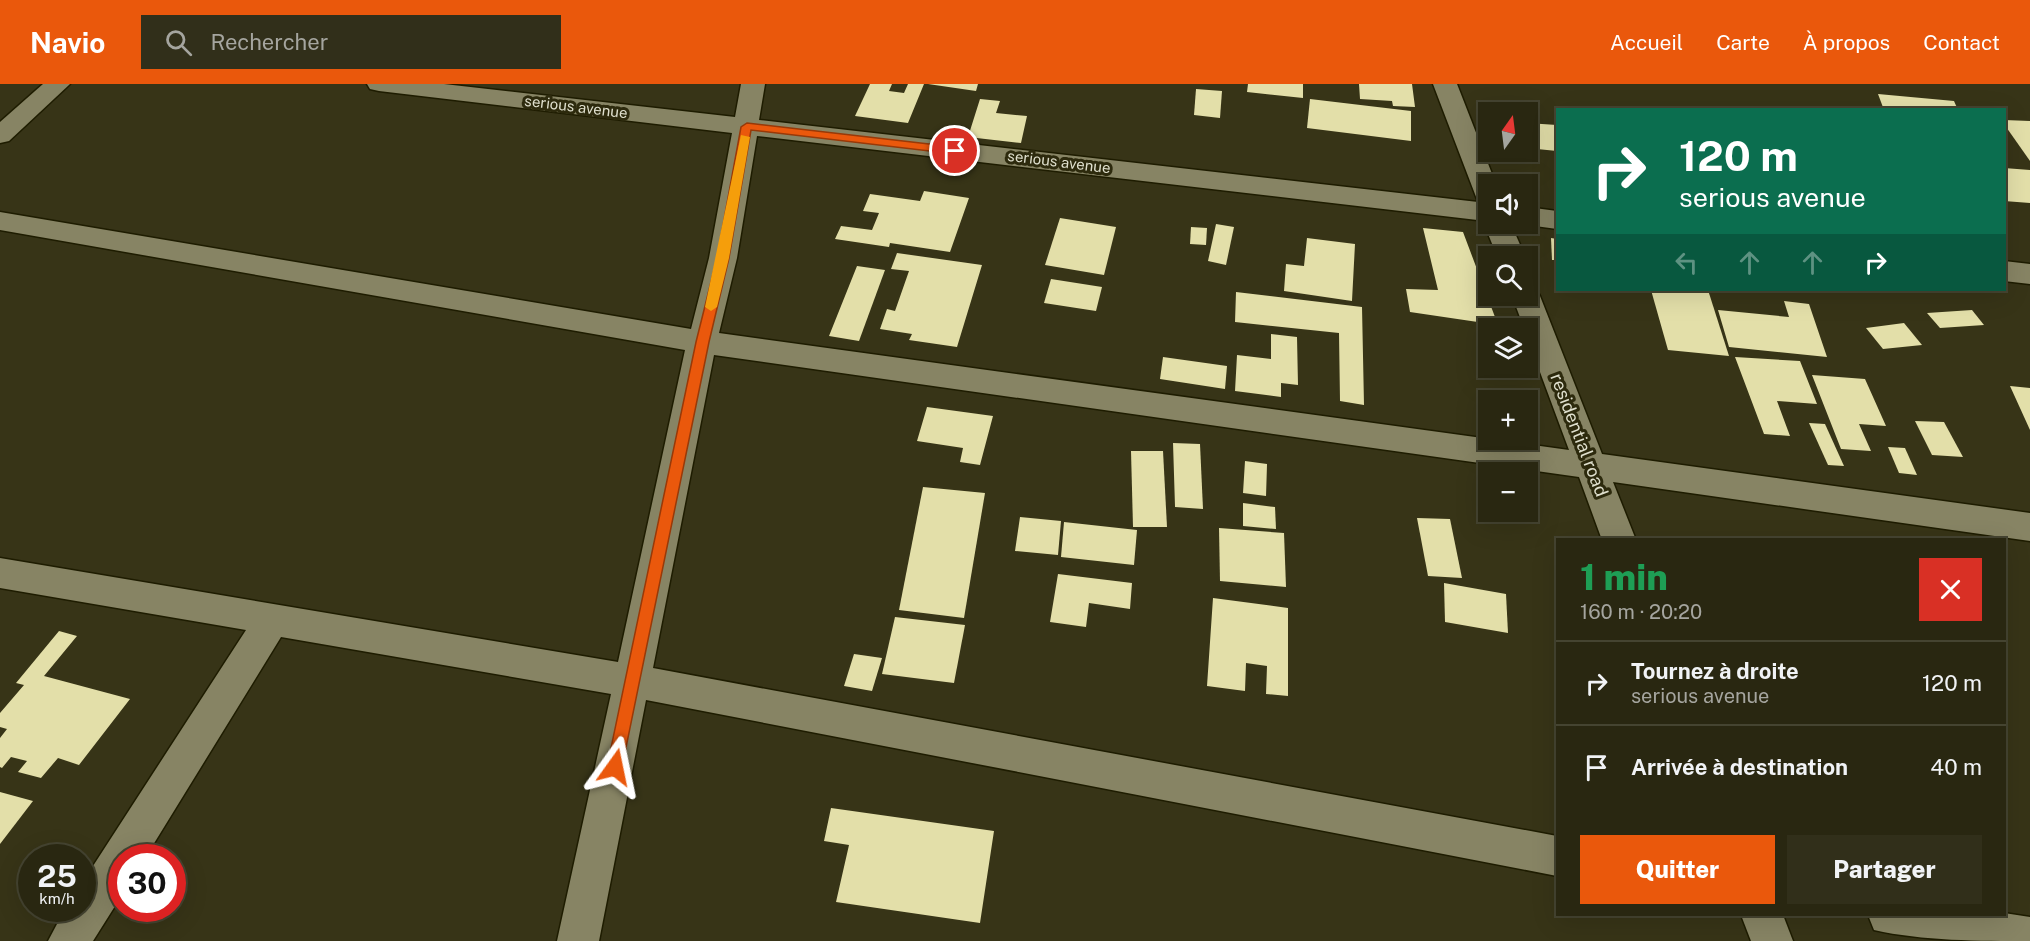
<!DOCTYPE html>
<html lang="fr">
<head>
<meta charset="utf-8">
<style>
	:root { --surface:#292711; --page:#312f1a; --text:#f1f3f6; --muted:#a5a59f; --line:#454431; --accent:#ea580c }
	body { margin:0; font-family:"Public Sans",sans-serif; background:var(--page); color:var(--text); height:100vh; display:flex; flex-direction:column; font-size:22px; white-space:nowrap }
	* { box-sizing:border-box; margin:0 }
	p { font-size:20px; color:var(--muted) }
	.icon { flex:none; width:33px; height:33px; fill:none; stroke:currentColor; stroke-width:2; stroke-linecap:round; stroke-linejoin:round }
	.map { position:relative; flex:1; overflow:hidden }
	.drawer { position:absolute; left:1556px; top:454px; width:450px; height:378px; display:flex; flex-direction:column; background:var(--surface); border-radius:0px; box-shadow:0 6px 24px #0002,0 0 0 2px var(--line) }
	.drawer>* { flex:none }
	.hud { position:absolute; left:1556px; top:24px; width:450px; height:183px; border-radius:0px; box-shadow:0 6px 24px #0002,0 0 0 2px var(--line); background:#0b6e4f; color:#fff; overflow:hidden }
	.needle { width:39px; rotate:14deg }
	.fabs { position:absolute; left:1478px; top:18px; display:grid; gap:12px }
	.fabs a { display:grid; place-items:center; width:60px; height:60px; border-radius:0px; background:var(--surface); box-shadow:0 6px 24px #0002,0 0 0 2px var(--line); font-size:30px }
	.speed { position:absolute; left:18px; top:760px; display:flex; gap:12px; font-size:30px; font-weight:700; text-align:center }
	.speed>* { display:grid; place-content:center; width:78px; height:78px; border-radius:50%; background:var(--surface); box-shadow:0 6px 24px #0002,0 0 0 2px var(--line); line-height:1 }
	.speed small { font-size:15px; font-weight:400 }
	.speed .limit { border:9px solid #d22; background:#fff; color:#111 }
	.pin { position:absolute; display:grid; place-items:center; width:51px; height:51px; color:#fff; margin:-26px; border:3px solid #fff; border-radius:50%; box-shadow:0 2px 6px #0007 }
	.me { position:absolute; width:66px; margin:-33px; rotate:12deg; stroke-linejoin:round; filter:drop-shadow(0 0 4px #0008) }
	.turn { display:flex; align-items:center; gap:21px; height:126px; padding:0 24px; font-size:27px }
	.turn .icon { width:78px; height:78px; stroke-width:2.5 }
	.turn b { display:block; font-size:42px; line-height:51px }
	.lanes { display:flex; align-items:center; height:57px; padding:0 24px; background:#0003; justify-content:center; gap:30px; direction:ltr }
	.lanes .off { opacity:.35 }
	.round { display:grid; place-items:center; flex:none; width:63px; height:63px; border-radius:0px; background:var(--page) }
	.overview { display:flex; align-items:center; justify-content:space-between; height:102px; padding:0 24px }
	h1 { font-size:36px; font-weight:800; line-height:45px; color:#1e9e55 }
	.primary-button { display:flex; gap:12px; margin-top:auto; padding:12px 24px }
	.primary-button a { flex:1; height:69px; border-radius:0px; background:var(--accent); color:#fff; font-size:24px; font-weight:800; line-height:69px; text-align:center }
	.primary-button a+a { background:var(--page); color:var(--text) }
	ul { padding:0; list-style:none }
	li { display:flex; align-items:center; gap:18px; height:84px; padding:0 24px; border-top:2px solid var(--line) }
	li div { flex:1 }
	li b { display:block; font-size:22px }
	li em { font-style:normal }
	header { display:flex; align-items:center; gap:36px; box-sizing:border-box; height:84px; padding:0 30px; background:var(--accent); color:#fff }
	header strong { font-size:28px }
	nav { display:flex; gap:33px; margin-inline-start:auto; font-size:21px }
	.search { width:420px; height:54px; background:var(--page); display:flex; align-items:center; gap:15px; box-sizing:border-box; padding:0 21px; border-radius:0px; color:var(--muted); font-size:22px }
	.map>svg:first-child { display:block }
</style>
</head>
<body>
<header>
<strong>Navio</strong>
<div class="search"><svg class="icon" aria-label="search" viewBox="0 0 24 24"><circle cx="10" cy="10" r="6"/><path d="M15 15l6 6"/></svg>Rechercher</div>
<nav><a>Accueil</a><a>Carte</a><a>À propos</a><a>Contact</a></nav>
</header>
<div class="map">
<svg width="2030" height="857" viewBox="0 0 2030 857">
	<rect width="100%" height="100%" fill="#373417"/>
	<g fill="#e3dfa9">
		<path d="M 870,0 L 892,0 L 889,7 L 904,9 L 908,0 L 924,0 L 908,39 L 855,32 Z"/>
		<path d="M 928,0 L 978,0 L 976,7 Z"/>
		<path d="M 1248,0 L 1303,0 L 1303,14 L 1247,8 Z"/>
		<path d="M 1359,0 L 1412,0 L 1415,23 L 1393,22 L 1392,17 L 1360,15 Z"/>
		<path d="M 1196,5 L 1222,7 L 1220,34 L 1194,31 Z"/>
		<path d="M 1878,10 L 1954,17 L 1958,26 L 1884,26 Z"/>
		<path d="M 980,15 L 1000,17 L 996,29 L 1027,32 L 1021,59 L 968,53 Z"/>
		<path d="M 1310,15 L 1411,27 L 1411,57 L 1307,44 Z"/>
		<path d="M 2004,36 L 2030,37 L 2030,77 L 2004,40 Z"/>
		<path d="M 1527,39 L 1557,41 L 1557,67 L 1527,64 Z"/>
		<path d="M 2004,84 L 2030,86 L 2030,119 L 2004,117 Z"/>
		<path d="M 924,107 L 969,114 L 950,168 L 890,159 L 889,163 L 835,155 L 841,142 L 872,146 L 879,129 L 863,127 L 870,110 L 920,117 Z"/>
		<path d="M 1060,134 L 1116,143 L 1104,191 L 1045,181 Z"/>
		<path d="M 1216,140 L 1234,143 L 1226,181 L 1208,177 Z"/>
		<path d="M 1191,143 L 1207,144 L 1206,161 L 1190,160 Z"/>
		<path d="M 1423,144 L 1463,148 L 1498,241 L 1410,228 L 1406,205 L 1438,206 Z"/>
		<path d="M 1307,154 L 1355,160 L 1352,217 L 1284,207 L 1286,180 L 1304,182 Z"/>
		<path d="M 1551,154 L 1557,155 L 1557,176 L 1552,176 Z"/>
		<path d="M 897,169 L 982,181 L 957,263 L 909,256 L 912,250 L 880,245 L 887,225 L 895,227 L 909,187 L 891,185 Z"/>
		<path d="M 857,182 L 885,186 L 859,257 L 829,252 Z"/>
		<path d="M 1051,195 L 1102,203 L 1096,227 L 1044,219 Z"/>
		<path d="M 1651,206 L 1708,206 L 1729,272 L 1668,266 Z"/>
		<path d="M 1236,208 L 1362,223 L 1364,321 L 1340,317 L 1339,249 L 1235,238 Z"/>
		<path d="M 1784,217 L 1809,220 L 1827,273 L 1729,263 L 1718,226 L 1789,233 Z"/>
		<path d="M 1972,226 L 1984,241 L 1940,244 L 1927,229 Z"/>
		<path d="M 1904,239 L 1922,261 L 1883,265 L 1866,244 Z"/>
		<path d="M 1271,250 L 1297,253 L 1298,301 L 1281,299 L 1281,313 L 1235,307 L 1237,271 L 1271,275 Z"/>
		<path d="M 1163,273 L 1227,282 L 1225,305 L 1160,295 Z"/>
		<path d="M 1735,273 L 1800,277 L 1817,320 L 1777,317 L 1790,352 L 1764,350 Z"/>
		<path d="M 1812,291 L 1865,295 L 1886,342 L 1859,340 L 1871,367 L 1841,365 Z"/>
		<path d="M 2010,302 L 2030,304 L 2030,346 Z"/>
		<path d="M 927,323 L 993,332 L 980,381 L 960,378 L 963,364 L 917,357 Z"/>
		<path d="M 1915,337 L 1944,338 L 1963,373 L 1932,371 Z"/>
		<path d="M 1809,339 L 1825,340 L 1844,382 L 1828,381 Z"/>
		<path d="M 1173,359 L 1200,360 L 1203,425 L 1175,423 Z"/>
		<path d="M 1888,363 L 1905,364 L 1917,391 L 1899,389 Z"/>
		<path d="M 1131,367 L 1163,367 L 1167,443 L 1133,443 Z"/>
		<path d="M 1245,377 L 1267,380 L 1266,412 L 1243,409 Z"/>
		<path d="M 923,403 L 985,409 L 964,534 L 899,526 Z"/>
		<path d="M 1243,419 L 1275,423 L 1276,445 L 1243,442 Z"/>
		<path d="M 1020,433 L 1061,437 L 1058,471 L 1015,467 Z"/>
		<path d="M 1417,434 L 1450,435 L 1462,494 L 1428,492 Z"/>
		<path d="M 1064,438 L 1137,446 L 1134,481 L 1061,473 Z"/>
		<path d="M 1219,444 L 1284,449 L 1286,503 L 1220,497 Z"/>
		<path d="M 1058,490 L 1132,499 L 1130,525 L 1089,519 L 1086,543 L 1050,538 Z"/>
		<path d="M 1444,499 L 1506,510 L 1508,549 L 1445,538 Z"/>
		<path d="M 1213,514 L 1288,524 L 1288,612 L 1266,610 L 1267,582 L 1246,579 L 1245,607 L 1207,602 Z"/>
		<path d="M 895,533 L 965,541 L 954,599 L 882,590 Z"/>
		<path d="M 59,547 L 77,552 L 44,592 L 130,615 L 79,681 L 58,674 L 41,694 L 18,688 L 27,677 L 11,673 L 2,684 L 0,683 L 0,654 L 7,645 L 0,643 L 0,629 L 24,601 L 16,599 Z"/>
		<path d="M 854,570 L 882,574 L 872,607 L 844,602 Z"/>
		<path d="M 0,708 L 33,717 L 0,760 Z"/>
		<path d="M 831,724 L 994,747 L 980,839 L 836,818 L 849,761 L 824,757 Z"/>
	</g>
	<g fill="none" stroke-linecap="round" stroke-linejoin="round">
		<g stroke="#1e1c00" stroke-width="3">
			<g id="minor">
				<path d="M 43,0 L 70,0 L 9,57 L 0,59 L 0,38 Z"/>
				<path d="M 367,0 L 444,0 L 735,33 L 741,0 L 765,0 L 759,36 L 1478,118 L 1433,0 L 1457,0 L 1496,100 L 1488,100 L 1488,140 L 1511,140 L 1525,172 L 1497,172 L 1484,140 L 1486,137 L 757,52 L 737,174 L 719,249 L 1569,366 L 1527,253 L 1527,244 L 1524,244 L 1512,212 L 1527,212 L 1527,202 L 1536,205 L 1540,212 L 1602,370 L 2030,429 L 2030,457 L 1613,398 L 1636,456 L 1602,456 L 1579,393 L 714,271 L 653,584 L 1557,752 L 1557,792 L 646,616 L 599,857 L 557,857 L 611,610 L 281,553 L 145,774 L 122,774 L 122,811 L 93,857 L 48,857 L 65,825 L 82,825 L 82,799 L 246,546 L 0,504 L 0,474 L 618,578 L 685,266 L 0,146 L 0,128 L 691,245 L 709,174 L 732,49 L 379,7 L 370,5 Z"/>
				<path d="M 1527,123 L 1557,127 L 1557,145 L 1521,140 L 1527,140 Z"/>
				<path d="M 2004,177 L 2030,180 L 2030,200 L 2004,197 Z"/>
				<path d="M 2004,829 L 2030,833 L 2030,857 C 1980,857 1922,857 1874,846 L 1868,831 Z"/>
				<path d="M 1741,831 L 1783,831 L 1793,857 L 1751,857 Z"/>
			</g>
		</g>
		<use href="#minor" fill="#878464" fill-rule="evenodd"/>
	</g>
	<path fill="#ea580c" stroke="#983908" stroke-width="1.5" d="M 747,39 L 955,63 L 960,67 L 955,70 L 751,46 L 729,174 L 709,258 L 622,683 L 620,689 L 615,691 L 609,689 L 607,683 L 696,258 L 717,174 L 741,43 Z"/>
	<path fill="#f59e0b" d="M 741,51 L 750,53 L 729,174 L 717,223 L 711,227 L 705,223 Z"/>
	<g text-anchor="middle" stroke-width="6" stroke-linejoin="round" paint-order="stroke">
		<g font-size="15" fill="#dfdfcd" stroke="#2d2a0d">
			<text transform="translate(576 23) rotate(7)" y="5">serious avenue</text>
			<text transform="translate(1059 78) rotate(7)" y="5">serious avenue</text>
		</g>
		<g font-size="18" fill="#dfdfcd" stroke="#2d2a0d">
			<text transform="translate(1579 351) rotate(69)" y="6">residential road</text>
		</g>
	</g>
</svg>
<div class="fabs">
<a><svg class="needle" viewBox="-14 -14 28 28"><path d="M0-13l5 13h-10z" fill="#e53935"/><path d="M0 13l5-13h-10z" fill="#a5a59f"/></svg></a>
<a><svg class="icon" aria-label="sound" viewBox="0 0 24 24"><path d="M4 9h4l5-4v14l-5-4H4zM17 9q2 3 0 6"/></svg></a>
<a><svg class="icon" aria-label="search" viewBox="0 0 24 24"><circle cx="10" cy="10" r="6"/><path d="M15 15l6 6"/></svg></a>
<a><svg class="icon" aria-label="layers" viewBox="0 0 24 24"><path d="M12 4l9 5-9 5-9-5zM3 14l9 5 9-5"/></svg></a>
<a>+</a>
<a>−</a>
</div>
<div class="speed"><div>25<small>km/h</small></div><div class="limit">30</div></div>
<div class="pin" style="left:955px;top:67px;background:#d93025"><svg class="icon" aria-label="arrive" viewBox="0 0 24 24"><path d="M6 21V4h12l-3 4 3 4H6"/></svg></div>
<svg class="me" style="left:615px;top:683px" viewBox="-20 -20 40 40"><path d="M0-17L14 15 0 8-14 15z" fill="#ea580c" stroke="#fff" stroke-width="4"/></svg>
<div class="hud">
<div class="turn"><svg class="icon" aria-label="right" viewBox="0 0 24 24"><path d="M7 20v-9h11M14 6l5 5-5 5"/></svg><div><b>120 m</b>serious avenue</div></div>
<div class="lanes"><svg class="icon off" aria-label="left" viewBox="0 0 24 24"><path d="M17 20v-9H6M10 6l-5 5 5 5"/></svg><svg class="icon off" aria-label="ahead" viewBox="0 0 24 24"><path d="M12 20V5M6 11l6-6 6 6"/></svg><svg class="icon off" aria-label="ahead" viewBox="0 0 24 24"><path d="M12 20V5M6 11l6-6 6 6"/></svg><svg class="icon" aria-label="right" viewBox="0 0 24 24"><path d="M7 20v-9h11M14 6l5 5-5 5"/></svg></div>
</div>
<section class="drawer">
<div class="overview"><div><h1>1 min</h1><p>160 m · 20:20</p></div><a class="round" style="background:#d93025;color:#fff"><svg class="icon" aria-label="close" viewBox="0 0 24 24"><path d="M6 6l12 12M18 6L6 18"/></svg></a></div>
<ul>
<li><svg class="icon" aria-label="right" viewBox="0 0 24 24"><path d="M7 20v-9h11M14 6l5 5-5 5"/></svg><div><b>Tournez à droite</b><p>serious avenue</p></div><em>120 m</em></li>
<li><svg class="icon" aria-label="arrive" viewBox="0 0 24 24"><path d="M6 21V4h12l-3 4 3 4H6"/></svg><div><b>Arrivée à destination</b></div><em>40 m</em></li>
</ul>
<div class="primary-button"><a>Quitter</a><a>Partager</a></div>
</section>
</div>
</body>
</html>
